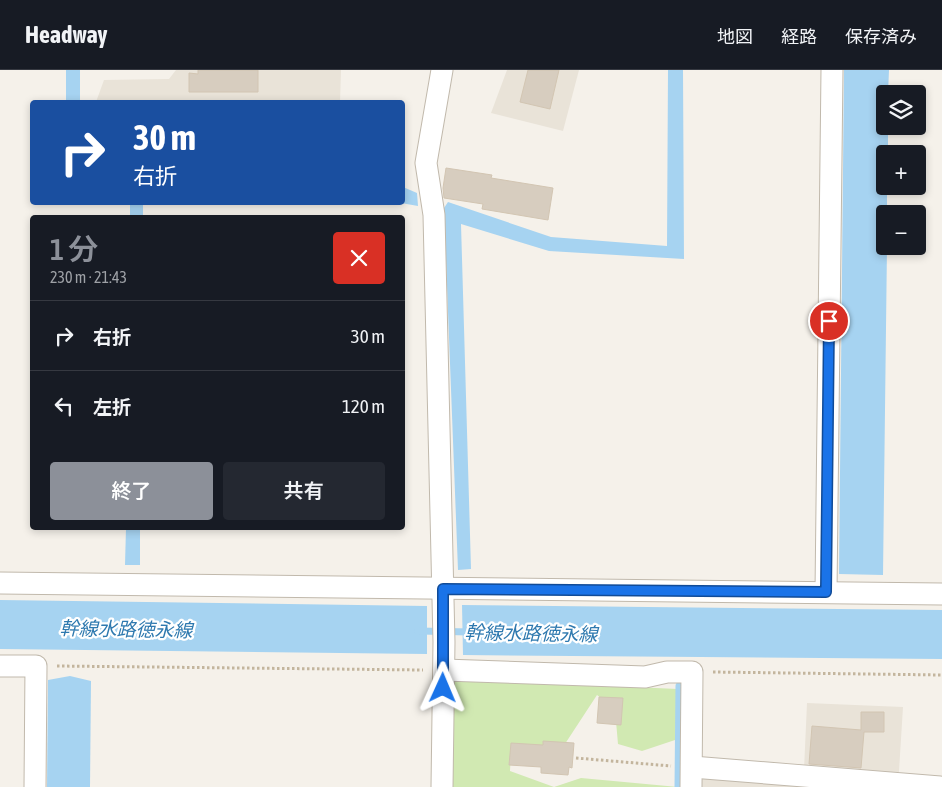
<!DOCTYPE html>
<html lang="ja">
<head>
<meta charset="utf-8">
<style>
	:root { --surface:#171b24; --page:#242831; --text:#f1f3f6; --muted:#9ea1a6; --line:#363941; --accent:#8c9099 }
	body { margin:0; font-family:"Asap Condensed","Noto Sans JP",sans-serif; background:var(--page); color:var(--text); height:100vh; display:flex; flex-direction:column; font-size:19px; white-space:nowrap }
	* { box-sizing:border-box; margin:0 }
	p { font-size:16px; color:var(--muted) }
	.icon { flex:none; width:28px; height:28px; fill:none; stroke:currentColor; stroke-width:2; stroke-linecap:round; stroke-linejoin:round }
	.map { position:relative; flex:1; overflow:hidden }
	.panel { position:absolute; left:30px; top:145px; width:375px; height:315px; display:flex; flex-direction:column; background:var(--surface); border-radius:5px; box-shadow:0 2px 8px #0003 }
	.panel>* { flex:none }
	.top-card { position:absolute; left:30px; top:30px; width:375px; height:105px; border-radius:5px; box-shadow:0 2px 8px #0003; background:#1a4fa0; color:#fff; overflow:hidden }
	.buttons { position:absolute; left:876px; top:15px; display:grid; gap:10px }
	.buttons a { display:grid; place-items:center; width:50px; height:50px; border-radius:5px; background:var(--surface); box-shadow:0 2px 8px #0003; font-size:25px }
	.pin { position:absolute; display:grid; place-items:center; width:42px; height:42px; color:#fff; margin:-21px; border:2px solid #fff; border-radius:50%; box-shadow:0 1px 5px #0007 }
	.me { position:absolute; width:55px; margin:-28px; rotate:1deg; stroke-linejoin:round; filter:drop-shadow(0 0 4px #0008) }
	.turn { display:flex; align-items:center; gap:18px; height:105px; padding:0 20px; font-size:22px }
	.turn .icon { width:65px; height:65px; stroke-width:2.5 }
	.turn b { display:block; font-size:35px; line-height:42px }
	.round { display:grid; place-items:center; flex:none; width:52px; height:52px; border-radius:5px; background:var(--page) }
	.summary { display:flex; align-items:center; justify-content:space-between; height:85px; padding:0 20px }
	h1 { font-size:30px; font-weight:600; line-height:38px; color:var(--accent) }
	.button { display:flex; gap:10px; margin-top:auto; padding:10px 20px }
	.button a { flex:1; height:58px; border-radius:5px; background:var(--accent); color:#fff; font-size:20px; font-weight:600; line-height:58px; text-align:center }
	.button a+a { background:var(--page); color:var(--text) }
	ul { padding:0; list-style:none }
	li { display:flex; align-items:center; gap:15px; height:70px; padding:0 20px; border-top:1px solid var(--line) }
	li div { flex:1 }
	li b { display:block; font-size:19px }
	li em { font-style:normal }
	header { display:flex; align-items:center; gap:30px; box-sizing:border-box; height:70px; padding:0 25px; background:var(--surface); border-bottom:1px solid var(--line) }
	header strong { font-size:24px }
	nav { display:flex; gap:28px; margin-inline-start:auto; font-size:18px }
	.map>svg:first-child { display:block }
</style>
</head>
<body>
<header>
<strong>Headway</strong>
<nav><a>地図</a><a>経路</a><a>保存済み</a></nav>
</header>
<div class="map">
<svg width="942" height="717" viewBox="0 0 942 717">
	<rect width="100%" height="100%" fill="#f5f1ea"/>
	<g fill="#e9e3d8">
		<path d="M 176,0 L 341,0 L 340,32 L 96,32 L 104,10 L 169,9 Z"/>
		<path d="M 507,0 L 579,0 L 563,61 L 491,43 Z"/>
		<path d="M 807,633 L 903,637 L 898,717 L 698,717 L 700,691 L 804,700 Z"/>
	</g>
	<path fill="#d1e9b2" d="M 453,609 L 678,619 L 675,670 L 642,681 L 618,674 L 615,640 L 597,625 L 561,680 L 511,681 L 510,701 L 554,717 L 581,708 L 678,717 L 450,717 Z"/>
	<g fill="#a6d3f1">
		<rect x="66" y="0" width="14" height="32"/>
		<path d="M 668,0 L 683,0 L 684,189 L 549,181 L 461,154 L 471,499 L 458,500 L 444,138 L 448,132 L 551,167 L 667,176 Z"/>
		<path d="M 844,0 L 889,0 L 888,24 L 885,24 L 885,56 L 888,56 L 888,84 L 885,84 L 885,116 L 887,116 L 887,144 L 885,144 L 887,176 L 883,505 L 839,504 Z"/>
		<path d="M 403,117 L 417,123 L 418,136 L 401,133 L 402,132 Z"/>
		<rect x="130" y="133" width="13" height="14"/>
		<path d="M 126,458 L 140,458 L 140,495 L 125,495 Z"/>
		<path d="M 0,530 L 427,536 L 427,584 L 0,579 Z"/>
		<path d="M 462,535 L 942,540 L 942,589 L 463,585 Z"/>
		<path d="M 70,606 L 91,611 L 90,717 L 47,717 L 48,610 Z"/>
	</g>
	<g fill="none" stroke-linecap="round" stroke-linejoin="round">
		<g stroke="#a6d3f1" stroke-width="7">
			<path d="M 418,561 L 472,562"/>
			<path d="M 678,717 L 679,616"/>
		</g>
	</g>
	<g fill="#d7cdbf" stroke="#d2c5b2">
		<path d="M 198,0 L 258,0 L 258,22 L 189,22 L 189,3 L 198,4 Z"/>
		<path d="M 528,0 L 559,0 L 550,39 L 520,32 Z"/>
		<path d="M 446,98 L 492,105 L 491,108 L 553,118 L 548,150 L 482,139 L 483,134 L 444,128 L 443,118 Z"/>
		<path d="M 599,627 L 623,628 L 621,655 L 597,653 Z"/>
		<path d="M 861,642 L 884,642 L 884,662 L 864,662 L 861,698 L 809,694 L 812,656 L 861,660 Z"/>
		<path d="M 543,671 L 574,673 L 572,698 L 569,697 L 568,705 L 541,703 L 541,697 L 509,695 L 511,673 L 543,675 Z"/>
	</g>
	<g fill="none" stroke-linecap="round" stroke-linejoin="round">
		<g stroke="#c1b9ac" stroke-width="23">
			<g id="street">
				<path d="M 442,0 L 426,93 L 434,145 L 444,572 L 442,717"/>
				<path d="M 0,513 L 942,524"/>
				<path d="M 826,522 L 832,0"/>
				<path d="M 0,596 L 36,596 L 35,717"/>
				<path d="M 444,600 L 645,607 L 667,602 L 692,602 L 691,717"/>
				<path d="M 692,697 L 940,717"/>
			</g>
		</g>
		<g stroke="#c3b59d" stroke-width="3" stroke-dasharray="2.5 2.5" stroke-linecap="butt">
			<path d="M 57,596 L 423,600"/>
			<path d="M 713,602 L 942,605"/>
			<path d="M 576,688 L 671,696"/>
		</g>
		<use href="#street" stroke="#fff" stroke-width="21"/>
	</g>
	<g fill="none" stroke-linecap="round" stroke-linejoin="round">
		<g stroke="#114b97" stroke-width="12">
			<path id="route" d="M 443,618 L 443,519 L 826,522 L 829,251"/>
		</g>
		<use href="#route" stroke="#1a73e8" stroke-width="9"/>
	</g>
	<g text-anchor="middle" stroke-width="4.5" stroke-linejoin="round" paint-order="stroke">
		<g font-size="19" font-style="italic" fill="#2e79af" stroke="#fff">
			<text transform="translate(126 559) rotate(1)" y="7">幹線水路徳永線</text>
			<text transform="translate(531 563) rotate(1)" y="7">幹線水路徳永線</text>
		</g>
	</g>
</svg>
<div class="buttons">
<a><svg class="icon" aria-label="layers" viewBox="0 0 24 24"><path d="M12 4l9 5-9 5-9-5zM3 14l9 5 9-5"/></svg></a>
<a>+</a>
<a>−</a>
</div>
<div class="pin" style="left:829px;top:251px;background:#d93025"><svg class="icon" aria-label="arrive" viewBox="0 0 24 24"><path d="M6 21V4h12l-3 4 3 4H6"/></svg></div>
<svg class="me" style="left:443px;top:618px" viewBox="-20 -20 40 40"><path d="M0-17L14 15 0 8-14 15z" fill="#1a73e8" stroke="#fff" stroke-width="4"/></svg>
<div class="top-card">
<div class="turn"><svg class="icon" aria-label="right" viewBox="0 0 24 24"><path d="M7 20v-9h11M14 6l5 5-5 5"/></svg><div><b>30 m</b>右折</div></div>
</div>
<section class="panel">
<div class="summary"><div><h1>1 分</h1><p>230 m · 21:43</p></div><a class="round" style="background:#d93025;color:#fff"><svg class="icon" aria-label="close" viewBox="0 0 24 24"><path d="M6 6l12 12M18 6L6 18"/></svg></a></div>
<ul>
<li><svg class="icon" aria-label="right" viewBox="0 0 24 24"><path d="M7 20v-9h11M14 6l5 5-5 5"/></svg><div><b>右折</b></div><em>30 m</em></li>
<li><svg class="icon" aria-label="left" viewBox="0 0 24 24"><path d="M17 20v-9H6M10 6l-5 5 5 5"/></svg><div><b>左折</b></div><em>120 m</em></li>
</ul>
<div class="button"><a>終了</a><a>共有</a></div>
</section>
</div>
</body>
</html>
